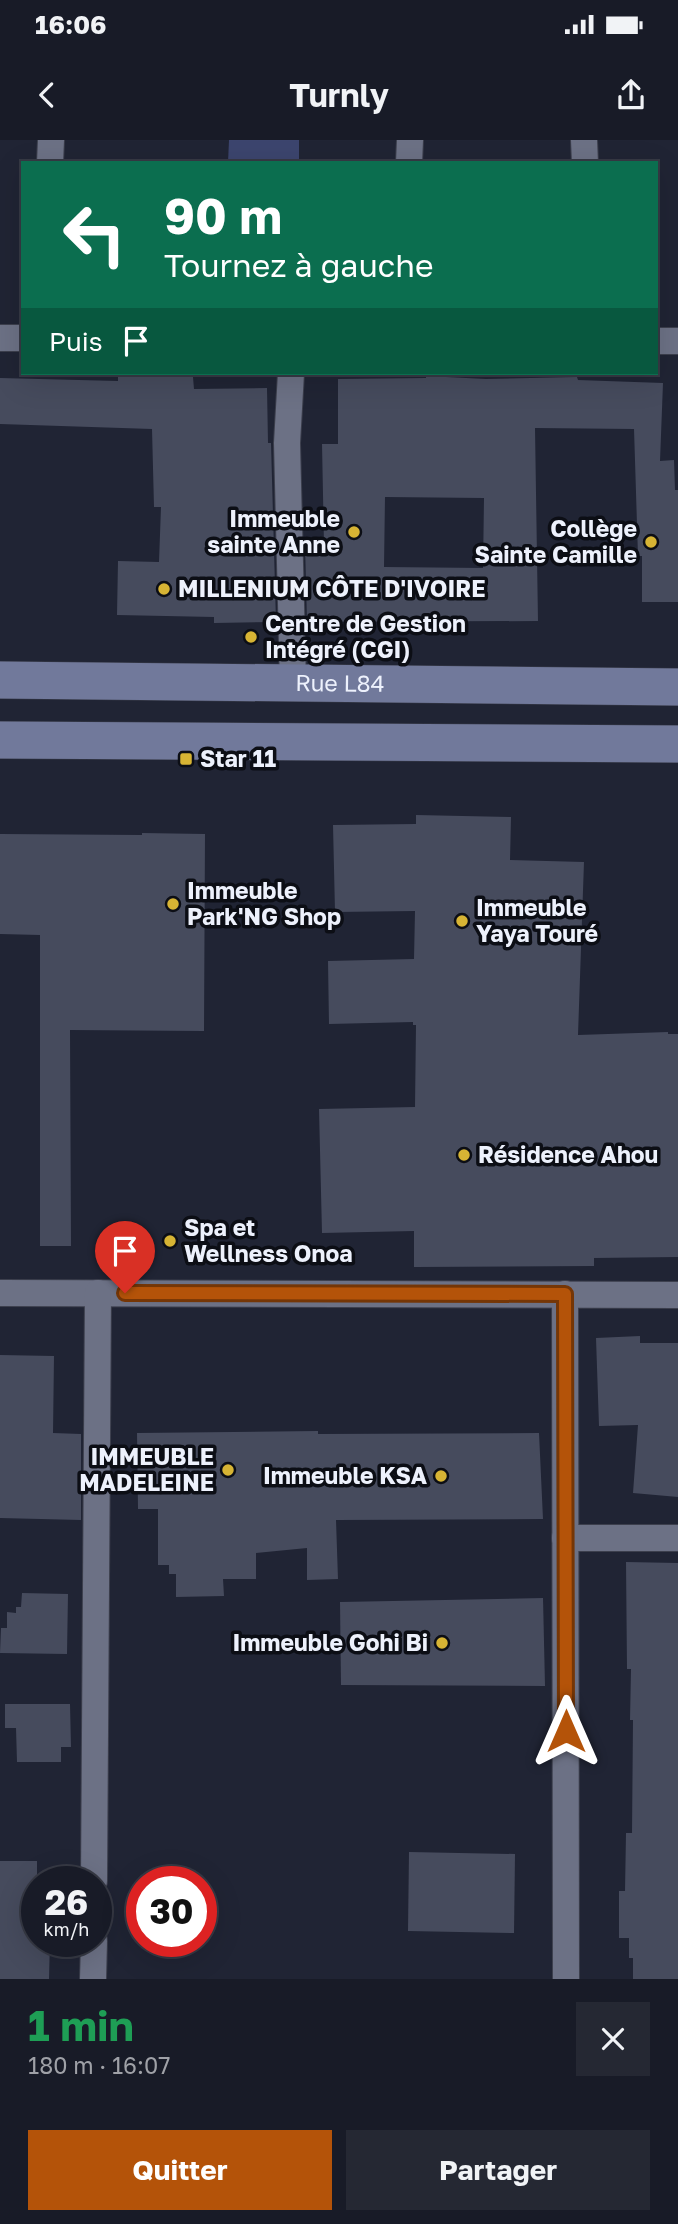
<!DOCTYPE html>
<html lang="fr">
<head>
<meta charset="utf-8">
<style>
	:root { --surface:#181b27; --page:#252833; --text:#f1f3f6; --muted:#9fa1a7; --line:#363944; --accent:#b45309 }
	body { margin:0; font-family:"Golos Text",sans-serif; background:var(--page); color:var(--text); height:100vh; display:flex; flex-direction:column; font-size:26px; white-space:nowrap }
	* { box-sizing:border-box; margin:0 }
	p { font-size:23px; color:var(--muted) }
	.icon { flex:none; width:38px; height:38px; fill:none; stroke:currentColor; stroke-width:2; stroke-linecap:round; stroke-linejoin:round }
	.map { position:relative; height:1839px; overflow:hidden }
	.side { display:flex; flex-direction:column; background:var(--surface); flex:1 }
	.side>* { flex:none }
	.top-card { position:absolute; left:21px; top:21px; width:637px; height:214px; border-radius:0px; box-shadow:0 7px 28px #0002,0 0 0 2px var(--line); background:#0b6e4f; color:#fff; overflow:hidden }
	.speed { position:absolute; left:21px; top:1726px; display:flex; gap:14px; font-size:35px; font-weight:700; text-align:center }
	.speed>* { display:grid; place-content:center; width:91px; height:91px; border-radius:50%; background:var(--surface); box-shadow:0 7px 28px #0002,0 0 0 2px var(--line); line-height:1 }
	.speed small { font-size:18px; font-weight:400 }
	.speed .limit { border:10px solid #d22; background:#fff; color:#111 }
	.pin { position:absolute; display:grid; place-items:center; width:60px; height:60px; color:#fff; margin:-72px -30px; border-radius:50% 50% 50% 0; rotate:-45deg; box-shadow:0 0 7px #0007 }
	.pin .icon { rotate:45deg }
	.me { position:absolute; width:77px; margin:-38px; rotate:0deg; stroke-linejoin:round; filter:drop-shadow(0 0 5px #0008) }
	.turn { display:flex; align-items:center; gap:24px; height:147px; padding:0 28px; font-size:32px }
	.turn .icon { width:91px; height:91px; stroke-width:2.5 }
	.turn b { display:block; font-size:49px; line-height:60px }
	.then { display:flex; align-items:center; height:66px; padding:0 28px; background:#0003; gap:14px; font-size:26px }
	.round { display:grid; place-items:center; flex:none; width:74px; height:74px; border-radius:0px; background:var(--page) }
	.head { display:flex; align-items:center; justify-content:space-between; height:119px; padding:0 28px }
	h1 { font-size:42px; font-weight:700; line-height:52px; color:#1e9e55 }
	.button { display:flex; gap:14px; margin-top:auto; padding:14px 28px }
	.button a { flex:1; height:80px; border-radius:0px; background:var(--accent); color:#fff; font-size:28px; font-weight:700; line-height:80px; text-align:center }
	.button a+a { background:var(--page); color:var(--text) }
	.status { display:flex; justify-content:space-between; align-items:center; height:49px; padding:0 35px; background:var(--surface); direction:ltr }
	.status svg { height:19px; fill:currentColor }
	header { display:flex; justify-content:space-between; align-items:center; height:91px; padding:0 28px; background:var(--surface); font-size:32px; font-weight:700 }
	.map>svg:first-child { display:block }
</style>
</head>
<body>
<div class="status"><b>16:06</b><svg viewBox="0 0 49 12"><path d="M0 12V9h3v3zM5 12V6h3v6zM10 12V3h3v9zM15 12V0h3v12zM26 1h20v11H26zM47 4h2v5h-2z"/></svg></div>
<header><svg class="icon" aria-label="back" viewBox="0 0 24 24"><path d="M15 5l-7 7 7 7"/></svg>Turnly<svg class="icon" aria-label="share" viewBox="0 0 24 24"><path d="M12 15V3M7 8l5-5 5 5M5 13v7h14v-7"/></svg></header>
<div class="map">
<svg width="678" height="1839" viewBox="0 0 678 1839">
	<rect width="100%" height="100%" fill="#202434"/>
	<path fill="#3c456e" d="M 229,0 L 299,0 L 299,23 L 228,23 Z"/>
	<g fill="#464b5d" fill-rule="evenodd">
		<path d="M 426,236 L 486,239 L 577,237 L 578,240 L 663,243 L 660,321 L 674,320 L 675,350 L 678,350 L 678,462 L 642,462 L 642,416 L 638,416 L 634,289 L 535,288 L 538,481 L 307,482 L 305,404 L 324,405 L 322,304 L 338,304 L 338,239 L 426,238 ZM 385,357 L 484,358 L 483,428 L 384,427 Z"/>
		<path d="M 118,237 L 193,237 L 194,249 L 267,248 L 268,303 L 271,303 L 276,482 L 214,483 L 214,477 L 117,475 L 118,421 L 159,422 L 161,367 L 154,367 L 152,289 L 0,284 L 0,238 L 118,241 Z"/>
		<path d="M 416,675 L 511,677 L 510,720 L 584,722 L 578,895 L 668,892 L 668,894 L 678,894 L 678,1117 L 594,1118 L 594,1126 L 414,1127 L 414,1091 L 322,1093 L 319,969 L 415,967 L 416,885 L 413,885 L 413,882 L 329,884 L 328,821 L 414,819 L 415,771 L 335,772 L 333,685 L 416,684 Z"/>
		<path d="M 142,693 L 205,694 L 204,891 L 70,890 L 71,1106 L 40,1106 L 40,795 L 0,794 L 0,694 L 142,695 Z"/>
		<path d="M 640,1196 L 640,1203 L 678,1203 L 678,1357 L 633,1353 L 638,1285 L 599,1286 L 596,1198 Z"/>
		<path d="M 0,1215 L 54,1216 L 53,1293 L 81,1294 L 81,1380 L 0,1378 Z"/>
		<path d="M 318,1291 L 318,1294 L 539,1293 L 543,1379 L 336,1380 L 338,1439 L 307,1440 L 307,1408 L 256,1413 L 256,1439 L 223,1439 L 224,1456 L 176,1457 L 176,1434 L 169,1434 L 169,1425 L 158,1425 L 158,1369 L 138,1369 L 137,1293 Z"/>
		<path d="M 626,1422 L 678,1423 L 678,1839 L 633,1839 L 633,1818 L 629,1818 L 629,1798 L 619,1798 L 619,1751 L 625,1751 L 626,1693 L 632,1693 L 633,1580 L 630,1580 L 631,1529 L 627,1529 Z"/>
		<path d="M 22,1453 L 68,1454 L 67,1514 L 0,1513 L 1,1488 L 7,1488 L 7,1472 L 16,1473 L 16,1467 L 21,1467 Z"/>
		<path d="M 543,1458 L 545,1546 L 341,1545 L 340,1462 Z"/>
		<path d="M 5,1564 L 70,1564 L 71,1607 L 61,1607 L 61,1622 L 17,1622 L 16,1588 L 5,1588 Z"/>
		<path d="M 409,1712 L 515,1714 L 514,1793 L 408,1791 Z"/>
		<path d="M 0,1721 L 37,1721 L 37,1801 L 50,1801 L 49,1839 L 0,1839 Z"/>
	</g>
	<g fill="none" stroke-linecap="round" stroke-linejoin="round">
		<g stroke="#3c3f4d" stroke-width="28">
			<g id="minor">
				<path d="M 584,0 L 585,23"/>
				<path d="M 50,23 L 51,0"/>
				<path d="M 409,23 L 410,0"/>
				<path d="M 0,198 L 23,198"/>
				<path d="M 656,201 L 678,201"/>
				<path d="M 291,233 L 287,303 L 293,544"/>
				<path d="M 0,1153 L 678,1155"/>
				<path d="M 565,1154 L 566,1839"/>
				<path d="M 565,1398 L 678,1398"/>
				<path d="M 94,1741 L 98,1153"/>
				<path d="M 93,1839 L 94,1801"/>
			</g>
		</g>
		<g stroke="#3c3f4d" stroke-width="38">
			<g id="secondary">
				<path id="s1" d="M 0,540 L 678,547"/>
				<path d="M 0,600 L 678,604"/>
			</g>
		</g>
		<use href="#minor" stroke="#6c7185" stroke-width="26"/>
		<use href="#secondary" stroke="#71799b" stroke-width="37"/>
	</g>
	<g fill="none" stroke-linecap="round" stroke-linejoin="round">
		<g stroke="#753606" stroke-width="18">
			<path id="route" d="M 125,1153 L 565,1154 L 566,1591"/>
		</g>
		<use href="#route" stroke="#b45309" stroke-width="12"/>
	</g>
	<g fill="#d7b434" stroke="#0c0e15" stroke-width="2.5">
		<circle cx="354" cy="392" r="7"/>
		<circle cx="651" cy="402" r="7"/>
		<circle cx="164" cy="449" r="7"/>
		<circle cx="251" cy="497" r="7"/>
		<rect x="179" y="612" width="14" height="14" rx="3.5"/>
		<circle cx="173" cy="764" r="7"/>
		<circle cx="462" cy="781" r="7"/>
		<circle cx="464" cy="1015" r="7"/>
		<circle cx="170" cy="1101" r="7"/>
		<circle cx="228" cy="1330" r="7"/>
		<circle cx="441" cy="1336" r="7"/>
		<circle cx="442" cy="1503" r="7"/>
	</g>
	<g text-anchor="middle" stroke-width="7" stroke-linejoin="round" paint-order="stroke">
		<g font-size="23" font-weight="bold" fill="#edf1fc" stroke="#0c0e15" text-anchor="start">
			<text x="340" y="387" text-anchor="end">Immeuble<tspan x="340" dy="26">sainte Anne</tspan></text>
			<text x="637" y="397" text-anchor="end">Collège<tspan x="637" dy="26">Sainte Camille</tspan></text>
			<text x="178" y="457">MILLENIUM CÔTE D'IVOIRE</text>
			<text x="265" y="492">Centre de Gestion<tspan x="265" dy="26">Intégré (CGI)</tspan></text>
			<text x="200" y="627">Star 11</text>
			<text x="187" y="759">Immeuble<tspan x="187" dy="26">Park'NG Shop</tspan></text>
			<text x="476" y="776">Immeuble<tspan x="476" dy="26">Yaya Touré</tspan></text>
			<text x="478" y="1023">Résidence Ahou</text>
			<text x="184" y="1096">Spa et<tspan x="184" dy="26">Wellness Onoa</tspan></text>
			<text x="214" y="1325" text-anchor="end">IMMEUBLE<tspan x="214" dy="26">MADELEINE</tspan></text>
			<text x="427" y="1344" text-anchor="end">Immeuble KSA</text>
			<text x="428" y="1511" text-anchor="end">Immeuble Gohi Bi</text>
		</g>
		<g font-size="23" fill="#edf1fc" stroke="#0c0e15">
			<text dy="8" stroke="none"><textPath href="#s1" startOffset="340">Rue L84</textPath></text>
		</g>
	</g>
</svg>
<div class="speed"><div>26<small>km/h</small></div><div class="limit">30</div></div>
<div class="pin" style="left:125px;top:1153px;background:#d93025"><svg class="icon" aria-label="arrive" viewBox="0 0 24 24"><path d="M6 21V4h12l-3 4 3 4H6"/></svg></div>
<svg class="me" style="left:566px;top:1591px" viewBox="-20 -20 40 40"><path d="M0-17L14 15 0 8-14 15z" fill="#b45309" stroke="#fff" stroke-width="4"/></svg>
<div class="top-card">
<div class="turn"><svg class="icon" aria-label="left" viewBox="0 0 24 24"><path d="M17 20v-9H6M10 6l-5 5 5 5"/></svg><div><b>90 m</b>Tournez à gauche</div></div>
<div class="then">Puis<svg class="icon" aria-label="arrive" viewBox="0 0 24 24"><path d="M6 21V4h12l-3 4 3 4H6"/></svg></div>
</div>
</div>
<section class="side">
<div class="head"><div><h1>1 min</h1><p>180 m · 16:07</p></div><a class="round"><svg class="icon" aria-label="close" viewBox="0 0 24 24"><path d="M6 6l12 12M18 6L6 18"/></svg></a></div>
<div class="button"><a>Quitter</a><a>Partager</a></div>
</section>
</body>
</html>
